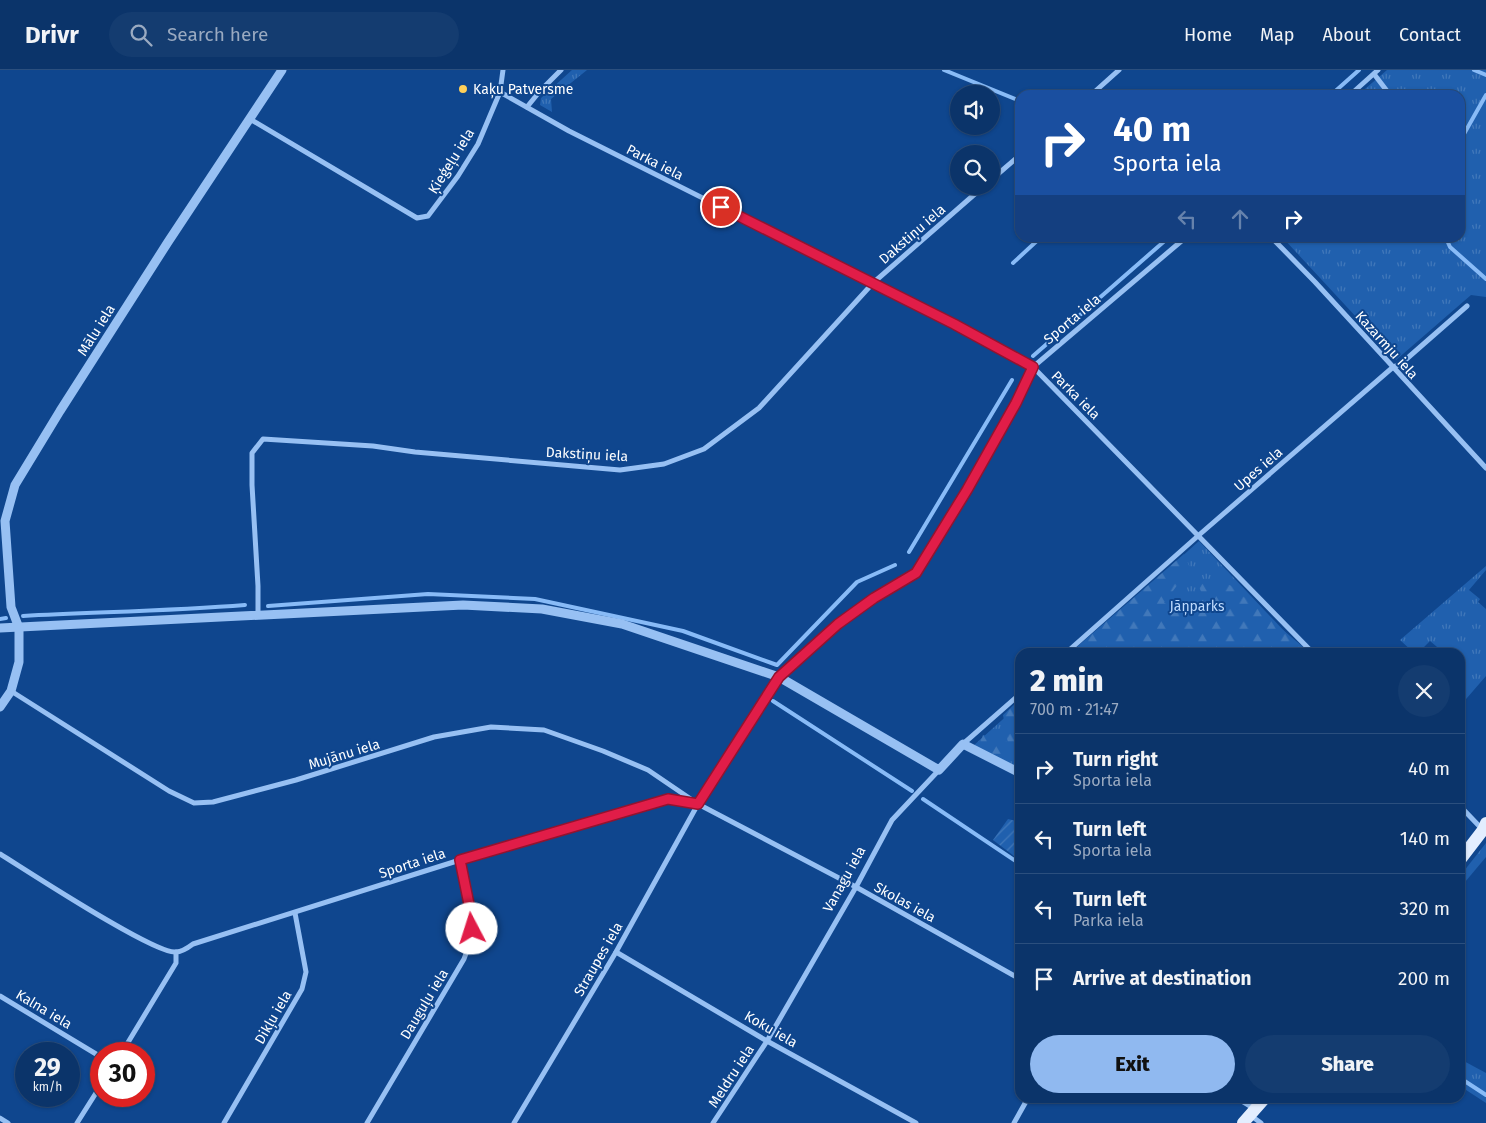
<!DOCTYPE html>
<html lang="en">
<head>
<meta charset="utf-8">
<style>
	:root { --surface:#0b346a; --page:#143c70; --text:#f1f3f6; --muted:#9aaac1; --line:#2b4f7e; --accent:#90b9f0 }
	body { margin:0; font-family:"Fira Sans",sans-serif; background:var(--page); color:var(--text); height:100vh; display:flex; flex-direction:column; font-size:19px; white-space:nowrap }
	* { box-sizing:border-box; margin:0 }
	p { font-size:16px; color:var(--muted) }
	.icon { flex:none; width:28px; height:28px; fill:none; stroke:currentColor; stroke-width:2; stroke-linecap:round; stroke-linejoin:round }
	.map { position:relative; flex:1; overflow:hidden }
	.side { position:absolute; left:1015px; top:578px; width:450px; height:455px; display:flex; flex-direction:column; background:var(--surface); border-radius:15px; box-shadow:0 1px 4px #0004,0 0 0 1px var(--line) }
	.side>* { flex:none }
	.hud { position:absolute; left:1015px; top:20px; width:450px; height:152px; border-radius:15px; box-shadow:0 1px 4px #0004,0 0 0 1px var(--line); background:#1a4fa0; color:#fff; overflow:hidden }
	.buttons { position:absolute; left:950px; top:15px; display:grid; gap:10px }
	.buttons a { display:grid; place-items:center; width:50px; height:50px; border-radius:50%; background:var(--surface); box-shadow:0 1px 4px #0004,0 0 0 1px var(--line); font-size:25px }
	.speed { position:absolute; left:15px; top:972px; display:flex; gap:10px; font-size:25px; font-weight:700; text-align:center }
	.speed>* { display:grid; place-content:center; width:65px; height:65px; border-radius:50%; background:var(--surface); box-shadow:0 1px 4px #0004,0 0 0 1px var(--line); line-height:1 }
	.speed small { font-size:12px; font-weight:400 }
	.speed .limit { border:8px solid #d22; background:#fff; color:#111 }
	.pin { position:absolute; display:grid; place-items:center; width:42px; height:42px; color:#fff; margin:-21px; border:2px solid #fff; border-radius:50%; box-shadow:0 1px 5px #0007 }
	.me { position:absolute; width:55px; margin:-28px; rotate:355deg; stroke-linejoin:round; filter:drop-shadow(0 0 4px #0008) }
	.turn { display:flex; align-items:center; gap:18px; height:105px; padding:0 15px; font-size:22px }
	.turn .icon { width:65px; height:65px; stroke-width:2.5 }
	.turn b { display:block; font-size:35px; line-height:42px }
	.lanes { display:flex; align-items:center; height:48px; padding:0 15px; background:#0003; justify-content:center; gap:25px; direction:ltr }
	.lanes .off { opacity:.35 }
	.round { display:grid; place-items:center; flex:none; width:52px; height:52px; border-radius:26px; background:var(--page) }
	.headline { display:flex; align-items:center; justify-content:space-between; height:85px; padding:0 15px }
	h1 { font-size:30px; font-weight:800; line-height:38px }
	.cta { display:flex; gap:10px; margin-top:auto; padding:10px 15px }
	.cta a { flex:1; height:58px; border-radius:30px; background:var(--accent); color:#111; font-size:20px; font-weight:800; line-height:58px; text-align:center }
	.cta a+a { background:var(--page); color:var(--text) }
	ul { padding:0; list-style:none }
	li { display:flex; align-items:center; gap:15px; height:70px; padding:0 15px; border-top:1px solid var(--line) }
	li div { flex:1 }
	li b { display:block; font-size:19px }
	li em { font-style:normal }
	header { display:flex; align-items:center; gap:30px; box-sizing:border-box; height:70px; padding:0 25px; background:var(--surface); border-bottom:1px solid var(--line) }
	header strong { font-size:24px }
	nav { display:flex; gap:28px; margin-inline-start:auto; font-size:18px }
	.search { width:350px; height:45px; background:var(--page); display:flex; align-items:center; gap:12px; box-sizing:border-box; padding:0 18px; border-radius:28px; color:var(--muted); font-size:19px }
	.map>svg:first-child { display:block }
</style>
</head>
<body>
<header>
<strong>Drivr</strong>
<div class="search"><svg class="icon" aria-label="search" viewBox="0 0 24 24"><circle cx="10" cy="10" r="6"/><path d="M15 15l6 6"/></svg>Search here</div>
<nav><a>Home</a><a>Map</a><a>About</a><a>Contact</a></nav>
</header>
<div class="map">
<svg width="1486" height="1053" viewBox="0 0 1486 1053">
	<defs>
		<pattern id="grass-tufts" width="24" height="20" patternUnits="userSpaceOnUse" patternTransform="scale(1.25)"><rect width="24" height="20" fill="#2060ae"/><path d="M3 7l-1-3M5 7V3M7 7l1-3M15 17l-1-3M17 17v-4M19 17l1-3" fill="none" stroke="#4178ba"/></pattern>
		<pattern id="forest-firs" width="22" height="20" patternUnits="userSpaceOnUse" patternTransform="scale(1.25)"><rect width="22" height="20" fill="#2060ae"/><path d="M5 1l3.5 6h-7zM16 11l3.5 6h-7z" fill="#4178ba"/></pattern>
		<pattern id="garden-furrows" width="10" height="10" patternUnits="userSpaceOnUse" patternTransform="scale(1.25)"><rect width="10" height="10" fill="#2060ae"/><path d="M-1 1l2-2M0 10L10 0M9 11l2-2" fill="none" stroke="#4178ba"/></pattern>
	</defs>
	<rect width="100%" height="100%" fill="#0f468e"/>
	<g fill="url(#grass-tufts)">
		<path d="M 572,0 L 587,0 L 551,29 L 552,42 L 540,35 L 541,28 Z"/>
		<path d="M 1387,0 L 1486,0 L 1486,227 L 1471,225 L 1396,290 L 1283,168 L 1460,168 L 1460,25 L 1358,25 Z"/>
		<path d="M 1199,471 L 1304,582 L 1076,582 Z"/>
		<path d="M 1486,496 L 1486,500 L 1469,520 L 1480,529 L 1478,532 L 1486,539 L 1486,606 L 1460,636 L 1460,582 L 1443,582 L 1430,571 L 1419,582 L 1413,582 L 1400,570 Z"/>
		<path d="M 1020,634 L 1020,700 L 973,676 Z"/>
		<path d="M 1486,773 L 1486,787 L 1460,818 L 1460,806 Z"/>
		<path d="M 1460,989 L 1486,1003 L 1486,1033 L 1460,1016 Z"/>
	</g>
	<g fill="url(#forest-firs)">
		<path d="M 1184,484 L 1190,498 L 1164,533 L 1211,542 L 1197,513 L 1230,515 L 1309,582 L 1071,582 Z"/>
		<path d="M 1020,629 L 1020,682 C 1002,695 995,693 978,680 L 983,665 L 1008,672 L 1003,645 Z"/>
	</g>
	<path fill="url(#garden-furrows)" d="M 1008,749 L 1020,752 L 1020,785 L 1018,789 L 993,770 Z"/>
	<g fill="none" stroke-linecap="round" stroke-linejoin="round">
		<g stroke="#88bbf7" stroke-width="4">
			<path d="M 944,0 L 1020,31"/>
			<path d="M 1474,0 L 1486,5"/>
			<path d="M 1331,25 L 1359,0"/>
			<path d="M 1460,71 L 1486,25"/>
			<path d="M 1446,168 L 1450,177 L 1486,209"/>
			<path d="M 1013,193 L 1040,168"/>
			<path d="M 1033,286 L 1168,168"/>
			<path d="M 909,482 L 1012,310"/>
			<path d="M 268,536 L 428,524 L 535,529 L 683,561 L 777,595 L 857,512 L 895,495"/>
			<path d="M 23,546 C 97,542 171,541 245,535"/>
			<path d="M 0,549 L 6,548"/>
			<path d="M 773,631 L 912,721"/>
			<path d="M 923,729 L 1020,794"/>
			<path d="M 1460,1008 L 1486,1025"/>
		</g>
		<g stroke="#97c0f3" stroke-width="5">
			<path d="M 1374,4 L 1390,25"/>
			<path d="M 500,22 L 569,61 L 954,254 L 1033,297 L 1312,582"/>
			<path d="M 1091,25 L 1119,0"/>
			<path d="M 1350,25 L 1378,0"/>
			<path d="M 527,37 L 540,21 L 561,0"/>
			<path d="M 250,49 L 417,148 L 428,146 L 458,106 L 478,74 L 500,22 L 503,0"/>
			<path d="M 991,110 L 1020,85"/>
			<path d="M 1272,168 L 1315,212 L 1486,398"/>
			<path d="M 258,546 L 258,516 L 252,415 L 252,383 L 263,369 L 373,376 L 415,382 L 620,400 L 664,394 L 704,379 L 759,338 L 873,213 L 984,116"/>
			<path d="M 1067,582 L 1199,465 L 1392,298 L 1403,292 L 1467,236"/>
			<path d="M 11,621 L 169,721 L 194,733 L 213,732 L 296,710 L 434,667 L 491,657 L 544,660 L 603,681 L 648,700 L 698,734 L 856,817 L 1020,909"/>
			<path d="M 963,674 L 1020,624"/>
			<path d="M 1460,736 L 1482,759"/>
			<path d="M 0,784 C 26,800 155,885 176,882 C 181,882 189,877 193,874 L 460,790 L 668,729 L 695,733"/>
			<path d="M 616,882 L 767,971 L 916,1053"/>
			<path d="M 0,926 L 101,987"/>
			<path d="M 121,984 L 176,893 L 176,882"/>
			<path d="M 1237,1028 L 1255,1039"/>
			<path d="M 1250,1045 L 1261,1053"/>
			<path d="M 0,1048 L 8,1053"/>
			<path d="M 77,1053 L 101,1015"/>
			<path d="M 224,1053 L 302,919 L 306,902 L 295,843"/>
			<path d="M 367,1053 L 464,889 L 471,870 L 472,849 L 460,790"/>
			<path d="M 514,1053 L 616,882 L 698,734 L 779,607 L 838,554 L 874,528 L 916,503 L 967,419 L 1016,333 L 1033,297 L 1185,168"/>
			<path d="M 713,1053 L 767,971 L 856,817 L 892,750 L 939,700"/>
			<path d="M 1014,1053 L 1028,1028"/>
		</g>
		<g stroke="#97c0f3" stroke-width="9">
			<path d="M 0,558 L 463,535 L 542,539 L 622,554 L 779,607 L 939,700 L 963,674 L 1020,703"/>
			<path d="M 0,637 L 11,621 L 19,592 L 19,558 L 11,537 L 5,451 L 15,415 L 60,341 L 168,172 L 282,0"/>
		</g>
		<g stroke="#e3eeff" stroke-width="12">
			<path d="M 1460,790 L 1483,760 L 1486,753"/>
			<path d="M 1243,1053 L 1265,1028"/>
		</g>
	</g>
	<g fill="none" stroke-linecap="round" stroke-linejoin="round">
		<g stroke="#92132f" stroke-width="12">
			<path id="route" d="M 472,859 L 472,849 L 460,790 L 668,729 L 698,734 L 779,607 L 838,554 L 874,528 L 916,503 L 967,420 L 1016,333 L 1033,297 L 954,254 L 721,137"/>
		</g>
		<use href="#route" stroke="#e11d48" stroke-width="9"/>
	</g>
	<circle fill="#ffd059" stroke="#0f468e" stroke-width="2" cx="463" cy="19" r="5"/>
	<g text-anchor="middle" stroke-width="4" stroke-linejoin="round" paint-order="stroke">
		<g font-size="14" fill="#fff" stroke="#0f468e" text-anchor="start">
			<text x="473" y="24">Kaķu Patversme</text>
		</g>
		<g font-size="14" fill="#fff" stroke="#0f468e">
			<text transform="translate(451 91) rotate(-58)" y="5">Ķieģeļu iela</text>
			<text transform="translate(655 92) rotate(27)" y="5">Parka iela</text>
			<text transform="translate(912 164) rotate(-41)" y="5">Dakstiņu iela</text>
			<text transform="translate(1072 249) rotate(-40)" y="5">Sporta iela</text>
			<text transform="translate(96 260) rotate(-58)" y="5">Mālu iela</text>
			<text transform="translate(1387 275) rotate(48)" y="5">Kazarmju iela</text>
			<text transform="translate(1076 325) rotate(45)" y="5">Parka iela</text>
			<text transform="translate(587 384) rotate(3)" y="5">Dakstiņu iela</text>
			<text transform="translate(1258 399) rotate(-41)" y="5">Upes iela</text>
			<text transform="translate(344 684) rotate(-17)" y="5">Mujānu iela</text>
			<text transform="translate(412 793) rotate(-18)" y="5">Sporta iela</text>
			<text transform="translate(844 809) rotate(-61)" y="5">Vanagu iela</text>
			<text transform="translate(905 832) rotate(29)" y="5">Skolas iela</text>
			<text transform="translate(598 889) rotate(-60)" y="5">Straupes iela</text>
			<text transform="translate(424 934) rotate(-59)" y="5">Dauguļu iela</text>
			<text transform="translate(44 939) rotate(31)" y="5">Kalna iela</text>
			<text transform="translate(273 947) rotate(-60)" y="5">Dikļu iela</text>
			<text transform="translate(771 959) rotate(30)" y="5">Koku iela</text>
			<text transform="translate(731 1006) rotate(-57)" y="5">Meldru iela</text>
		</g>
		<g font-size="14" fill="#bedbfe" stroke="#0f468e">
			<text x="1197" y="541">Jāņparks</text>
		</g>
	</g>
</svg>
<div class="buttons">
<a><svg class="icon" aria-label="sound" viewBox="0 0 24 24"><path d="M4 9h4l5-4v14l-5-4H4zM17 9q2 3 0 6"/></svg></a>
<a><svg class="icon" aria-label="search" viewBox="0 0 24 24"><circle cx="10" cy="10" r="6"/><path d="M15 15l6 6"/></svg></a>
</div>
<div class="speed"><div>29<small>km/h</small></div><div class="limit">30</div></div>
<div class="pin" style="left:721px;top:137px;background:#d93025"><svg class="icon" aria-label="arrive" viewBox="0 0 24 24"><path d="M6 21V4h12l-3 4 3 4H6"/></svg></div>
<svg class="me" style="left:472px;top:859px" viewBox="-20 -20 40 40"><circle r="19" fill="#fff"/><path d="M0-13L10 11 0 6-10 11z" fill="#e11d48"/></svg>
<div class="hud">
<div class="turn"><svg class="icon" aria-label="right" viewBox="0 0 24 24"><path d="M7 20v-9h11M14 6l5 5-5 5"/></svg><div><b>40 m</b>Sporta iela</div></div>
<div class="lanes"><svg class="icon off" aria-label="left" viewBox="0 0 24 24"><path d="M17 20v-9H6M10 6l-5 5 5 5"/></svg><svg class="icon off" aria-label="ahead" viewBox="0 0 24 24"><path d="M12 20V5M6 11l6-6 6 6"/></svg><svg class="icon" aria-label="right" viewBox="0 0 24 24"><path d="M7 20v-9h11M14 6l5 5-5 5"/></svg></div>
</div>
<section class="side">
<div class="headline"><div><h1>2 min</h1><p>700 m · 21:47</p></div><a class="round"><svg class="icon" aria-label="close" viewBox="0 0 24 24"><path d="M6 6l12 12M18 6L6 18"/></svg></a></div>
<ul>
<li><svg class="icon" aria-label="right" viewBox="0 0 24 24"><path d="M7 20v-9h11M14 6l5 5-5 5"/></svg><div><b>Turn right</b><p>Sporta iela</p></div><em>40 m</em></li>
<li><svg class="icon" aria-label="left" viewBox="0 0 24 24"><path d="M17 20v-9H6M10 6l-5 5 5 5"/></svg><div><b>Turn left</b><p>Sporta iela</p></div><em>140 m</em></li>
<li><svg class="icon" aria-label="left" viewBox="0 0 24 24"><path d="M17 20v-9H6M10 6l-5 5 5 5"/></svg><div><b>Turn left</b><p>Parka iela</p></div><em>320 m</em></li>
<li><svg class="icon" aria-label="arrive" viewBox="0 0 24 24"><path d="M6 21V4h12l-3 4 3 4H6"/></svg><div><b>Arrive at destination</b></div><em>200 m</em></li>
</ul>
<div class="cta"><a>Exit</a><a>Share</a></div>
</section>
</div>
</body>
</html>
